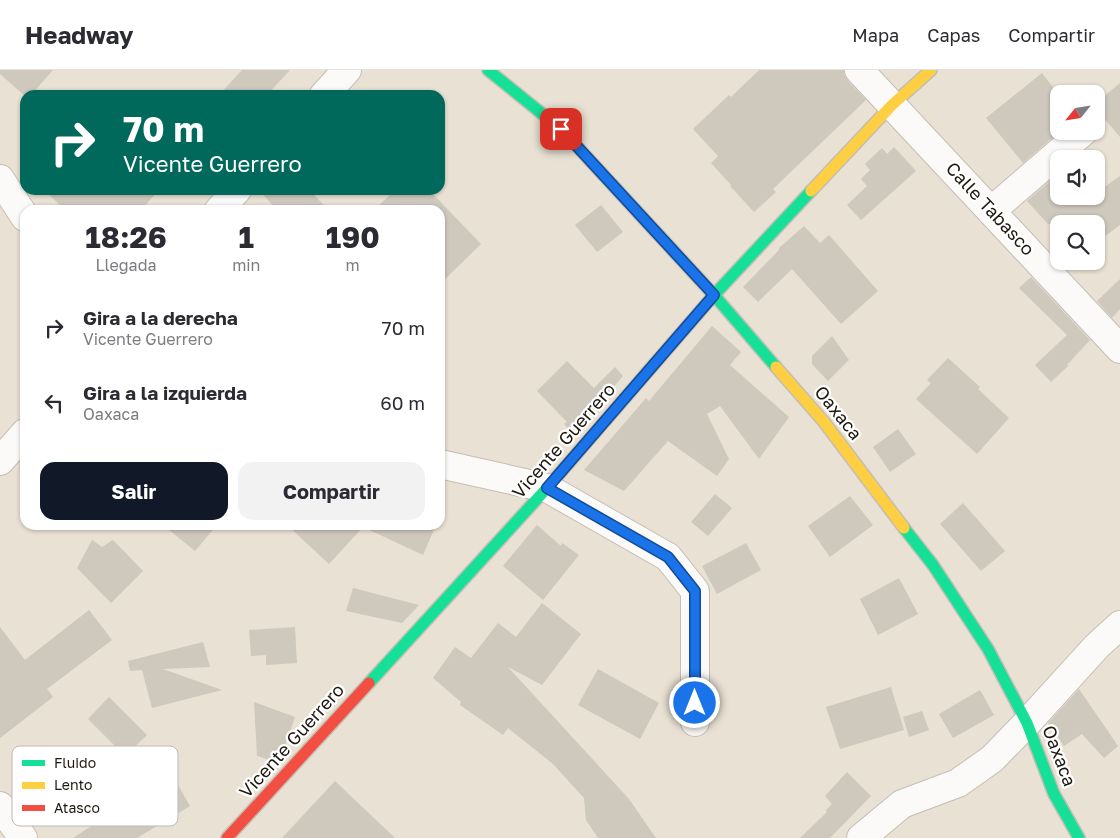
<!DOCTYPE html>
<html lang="es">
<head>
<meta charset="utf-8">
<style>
	:root { --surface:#fff; --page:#f2f2f3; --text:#2b2b33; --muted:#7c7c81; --line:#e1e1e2; --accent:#111827 }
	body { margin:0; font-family:"Golos Text",sans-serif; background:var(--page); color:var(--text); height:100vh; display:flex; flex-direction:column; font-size:19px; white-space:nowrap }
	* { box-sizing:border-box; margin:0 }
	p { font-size:16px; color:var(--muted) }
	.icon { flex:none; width:28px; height:28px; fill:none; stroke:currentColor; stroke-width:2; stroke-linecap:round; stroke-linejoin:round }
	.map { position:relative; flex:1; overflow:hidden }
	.side { position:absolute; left:20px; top:135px; width:425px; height:325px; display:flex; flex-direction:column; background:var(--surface); border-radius:15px; box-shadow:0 1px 4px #0004 }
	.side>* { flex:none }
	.guide { position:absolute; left:20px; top:20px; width:425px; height:105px; border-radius:15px; box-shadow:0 1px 4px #0004; background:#00695c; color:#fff; overflow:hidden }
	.needle { width:32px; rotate:240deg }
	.tools { position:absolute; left:1050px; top:15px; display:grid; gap:10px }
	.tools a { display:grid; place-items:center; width:55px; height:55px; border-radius:10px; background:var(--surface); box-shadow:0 1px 4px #0004; font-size:25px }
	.pin { position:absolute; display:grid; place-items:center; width:42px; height:42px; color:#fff; margin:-21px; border-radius:10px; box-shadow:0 2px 8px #0006 }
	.me { position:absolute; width:55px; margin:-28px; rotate:0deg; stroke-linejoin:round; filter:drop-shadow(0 0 4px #0008) }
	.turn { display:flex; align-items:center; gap:18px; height:105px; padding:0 20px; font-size:22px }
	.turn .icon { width:65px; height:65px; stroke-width:2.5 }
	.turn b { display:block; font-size:35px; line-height:42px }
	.eta { display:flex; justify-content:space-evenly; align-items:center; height:85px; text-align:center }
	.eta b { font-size:30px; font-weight:700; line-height:35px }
	.cta { display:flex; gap:10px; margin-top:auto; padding:10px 20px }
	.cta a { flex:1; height:58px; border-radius:15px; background:var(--accent); color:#fff; font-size:20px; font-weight:700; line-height:58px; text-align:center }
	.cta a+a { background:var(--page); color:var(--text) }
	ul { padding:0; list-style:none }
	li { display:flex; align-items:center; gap:15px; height:75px; padding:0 20px }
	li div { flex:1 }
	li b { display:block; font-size:19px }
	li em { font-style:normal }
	header { display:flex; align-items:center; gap:30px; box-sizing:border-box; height:70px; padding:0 25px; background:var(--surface); border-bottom:1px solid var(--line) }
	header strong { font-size:24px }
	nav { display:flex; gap:28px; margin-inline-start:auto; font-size:18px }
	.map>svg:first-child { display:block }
</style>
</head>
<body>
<header>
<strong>Headway</strong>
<nav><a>Mapa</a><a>Capas</a><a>Compartir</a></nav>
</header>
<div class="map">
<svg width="1120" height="768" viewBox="0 0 1120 768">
	<rect width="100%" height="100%" fill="#e9e1d3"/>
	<g fill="#cec8bd">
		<path d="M 0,0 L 53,0 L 31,25 L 25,25 L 25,26 L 0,4 Z"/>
		<path d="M 242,0 L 290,0 L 267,25 L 219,25 Z"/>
		<path d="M 759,0 L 844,0 L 844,4 L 848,11 L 866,30 L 773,119 L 776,122 L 754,142 L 730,116 L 731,115 L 711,93 L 718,86 L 693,59 L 729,25 L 731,27 Z"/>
		<path d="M 1042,3 L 1059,25 L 1059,62 L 1023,93 L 986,48 Z"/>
		<path d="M 1120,13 L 1120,67 L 1096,39 L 1096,33 Z"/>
		<path d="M 894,77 L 916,101 L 861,150 L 847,135 L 867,116 L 861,109 L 870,100 L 865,94 L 882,78 L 887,84 Z"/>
		<path d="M 1059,103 L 1059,126 L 1096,126 L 1096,123 L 1120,106 L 1120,155 L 1096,173 L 1096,154 L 1048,154 L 1027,131 Z"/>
		<path d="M 44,120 L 159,120 L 141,140 L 65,140 Z"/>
		<path d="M 259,120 L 310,120 L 328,140 L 277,140 Z"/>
		<path d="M 395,120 L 429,120 L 481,174 L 440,214 L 440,140 L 374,140 Z"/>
		<path d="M 601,135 L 623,162 L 597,182 L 575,155 Z"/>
		<path d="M 804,156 L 820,173 L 829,165 L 878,221 L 841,254 L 792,199 L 758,232 L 743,217 L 779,180 L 779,178 Z"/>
		<path d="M 1031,207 L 1090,270 L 1067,295 L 1068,296 L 1051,312 L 1035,295 L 1067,265 L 1019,218 Z"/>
		<path d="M 1120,209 L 1120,239 L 1112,248 L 1097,231 Z"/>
		<path d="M 712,256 L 741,282 L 730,295 L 789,347 L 759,389 L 720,336 L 707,344 L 729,389 L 717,406 L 668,371 L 624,421 L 584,400 L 646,328 L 649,331 Z"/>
		<path d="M 832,266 L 849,290 L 828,311 L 812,294 L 812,286 Z"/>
		<path d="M 948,288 L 980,317 L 978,319 L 1009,348 L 977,384 L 916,329 L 931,313 L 927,310 Z"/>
		<path d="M 567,291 L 594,318 L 615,297 L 623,306 L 573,364 L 564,354 L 567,352 L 537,321 Z"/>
		<path d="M 898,359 L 916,384 L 890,402 L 873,377 Z"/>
		<path d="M 715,424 L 732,438 L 708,466 L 691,452 Z"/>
		<path d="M 850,426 L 873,455 L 830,487 L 808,456 Z"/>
		<path d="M 963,433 L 1005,481 L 981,501 L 940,454 Z"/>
		<path d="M 163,455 L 217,455 L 195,481 Z"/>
		<path d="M 287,455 L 436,455 L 423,485 L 363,457 L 329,494 Z"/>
		<path d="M 537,455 L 561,476 L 562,473 L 579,485 L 543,530 L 503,496 Z"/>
		<path d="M 92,470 L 102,477 L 113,470 L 143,501 L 111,533 L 77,498 Z"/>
		<path d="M 746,473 L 761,500 L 717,524 L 702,496 Z"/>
		<path d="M 899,508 L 918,544 L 878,565 L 860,529 Z"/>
		<path d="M 353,518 L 419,535 L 402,553 L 346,541 Z"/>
		<path d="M 542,533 L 581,564 L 542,615 L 508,597 L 629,729 L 656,768 L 598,768 L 586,750 L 584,728 L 553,694 L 508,658 L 503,665 L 460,635 L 461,632 L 433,608 L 455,577 L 471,588 L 498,553 L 516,567 Z"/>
		<path d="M 89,540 L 112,570 L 47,619 L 53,627 L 0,668 L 0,557 L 25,590 Z"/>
		<path d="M 295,557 L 297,593 L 266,595 L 266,585 L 251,586 L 249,560 Z"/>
		<path d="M 203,572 L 210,597 L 163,599 L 222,620 L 152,638 L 142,600 L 130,601 L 128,591 Z"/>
		<path d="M 598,599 L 659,633 L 640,669 L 578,635 Z"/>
		<path d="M 891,617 L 904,660 L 840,679 L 826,637 Z"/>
		<path d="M 1079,619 L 1118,676 L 1104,688 L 1082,664 L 1064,676 L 1048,653 Z"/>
		<path d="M 980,620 L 994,645 L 953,668 L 939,644 Z"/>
		<path d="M 109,627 L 147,665 L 125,686 L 88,649 Z"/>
		<path d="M 254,632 L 295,647 L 282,684 L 275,692 L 257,686 Z"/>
		<path d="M 922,641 L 929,660 L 909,667 L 903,647 Z"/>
		<path d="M 847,702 L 871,726 L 830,768 L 800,768 L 827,742 L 826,740 L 832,734 L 825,726 Z"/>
		<path d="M 173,706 L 190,736 L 137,768 L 73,768 L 136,727 Z"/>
		<path d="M 335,711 L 395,768 L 282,768 Z"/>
	</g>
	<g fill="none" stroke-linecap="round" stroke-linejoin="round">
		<g stroke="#c4beb4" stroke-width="30">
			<g id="street">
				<path d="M 859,0 L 1120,279"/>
				<path d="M 324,25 L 347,0"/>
				<path d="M 0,109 L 25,147"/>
				<path d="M 219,140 L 237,120"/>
				<path d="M 991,141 L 1084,61"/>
				<path d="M 0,391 L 25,363"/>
				<path d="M 440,394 L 547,418 L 668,487 L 695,521 L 695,652"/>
				<path d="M 0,736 L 23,768"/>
				<path d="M 861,768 L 902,734 L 958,713 L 992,689 L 1027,653 L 1097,576 L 1120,555"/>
			</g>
		</g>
		<g stroke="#c4beb4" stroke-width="14">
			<g id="fast">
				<path d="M 488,0 L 561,59 L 714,225 L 776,297"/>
				<path d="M 904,458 L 933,495 L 988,579 L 1027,653 L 1054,724 L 1079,768"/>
				<path d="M 369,613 L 547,418 L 714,225 L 811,121"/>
			</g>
		</g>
		<g stroke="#c4beb4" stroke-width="14">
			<g id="slow">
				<path d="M 811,121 L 892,35 L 931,0"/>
				<path d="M 776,297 L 824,352 L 904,458"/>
			</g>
		</g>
		<g stroke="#c4beb4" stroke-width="14">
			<path id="jam" d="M 227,768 L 369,613"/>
		</g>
		<use href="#street" stroke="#fcfaf8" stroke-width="28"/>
		<use href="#fast" stroke="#16e098" stroke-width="11"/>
		<use href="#slow" stroke="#ffcf43" stroke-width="11"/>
		<use href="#jam" stroke="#f24e42" stroke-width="11"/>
	</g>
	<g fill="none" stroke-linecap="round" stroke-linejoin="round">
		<g stroke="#114b97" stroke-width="12">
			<path id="route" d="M 561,59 L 714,225 L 547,418 L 668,487 L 695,521 L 695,633"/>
		</g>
		<use href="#route" stroke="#1a73e8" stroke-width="9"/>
	</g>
	<g text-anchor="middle" stroke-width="4.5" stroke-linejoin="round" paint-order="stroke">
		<g font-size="18" fill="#1e1910" stroke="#fff">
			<text transform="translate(990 139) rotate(47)" y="6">Calle Tabasco</text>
			<text transform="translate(838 343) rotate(51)" y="6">Oaxaca</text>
			<text transform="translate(564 371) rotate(-49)" y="6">Vicente Guerrero</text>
			<text transform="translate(292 671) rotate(-48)" y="6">Vicente Guerrero</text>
			<text transform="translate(1059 686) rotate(69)" y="6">Oaxaca</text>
		</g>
	</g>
	<rect x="12" y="676" width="166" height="80" rx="8" fill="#fff" stroke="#bcbab7" stroke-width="1"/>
	<rect x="22" y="690" width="23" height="6" fill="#16e098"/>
	<rect x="22" y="712" width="23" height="7" fill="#ffcf43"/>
	<rect x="22" y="735" width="23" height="6" fill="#f24e42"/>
	<g font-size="14" fill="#1e1910">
		<text x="54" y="698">Fluido</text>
		<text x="54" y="720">Lento</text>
		<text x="54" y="743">Atasco</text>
	</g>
</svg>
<div class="tools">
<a><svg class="needle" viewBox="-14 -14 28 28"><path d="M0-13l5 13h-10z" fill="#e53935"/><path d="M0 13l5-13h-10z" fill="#7c7c81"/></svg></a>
<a><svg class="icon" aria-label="sound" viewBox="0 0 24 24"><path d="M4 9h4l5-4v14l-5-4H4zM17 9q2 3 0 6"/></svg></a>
<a><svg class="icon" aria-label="search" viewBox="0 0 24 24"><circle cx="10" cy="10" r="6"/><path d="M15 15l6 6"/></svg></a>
</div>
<div class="pin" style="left:561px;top:59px;background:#d93025"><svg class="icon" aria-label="arrive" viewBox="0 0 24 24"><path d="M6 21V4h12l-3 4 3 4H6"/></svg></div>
<svg class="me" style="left:695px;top:633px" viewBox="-20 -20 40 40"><circle r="17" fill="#1a73e8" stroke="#fff" stroke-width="3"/><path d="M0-11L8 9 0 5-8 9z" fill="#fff"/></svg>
<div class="guide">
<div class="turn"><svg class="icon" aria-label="right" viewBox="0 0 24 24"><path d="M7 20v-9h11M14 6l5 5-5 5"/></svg><div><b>70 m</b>Vicente Guerrero</div></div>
</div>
<section class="side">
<div class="eta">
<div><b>18:26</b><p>Llegada</p></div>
<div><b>1</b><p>min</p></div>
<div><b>190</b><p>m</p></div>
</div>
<ul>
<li><svg class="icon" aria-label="right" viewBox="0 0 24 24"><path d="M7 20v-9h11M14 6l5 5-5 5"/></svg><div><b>Gira a la derecha</b><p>Vicente Guerrero</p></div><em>70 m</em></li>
<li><svg class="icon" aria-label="left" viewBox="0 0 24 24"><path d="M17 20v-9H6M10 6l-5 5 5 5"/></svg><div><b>Gira a la izquierda</b><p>Oaxaca</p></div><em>60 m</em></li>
</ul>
<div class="cta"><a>Salir</a><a>Compartir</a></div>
</section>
</div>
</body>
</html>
